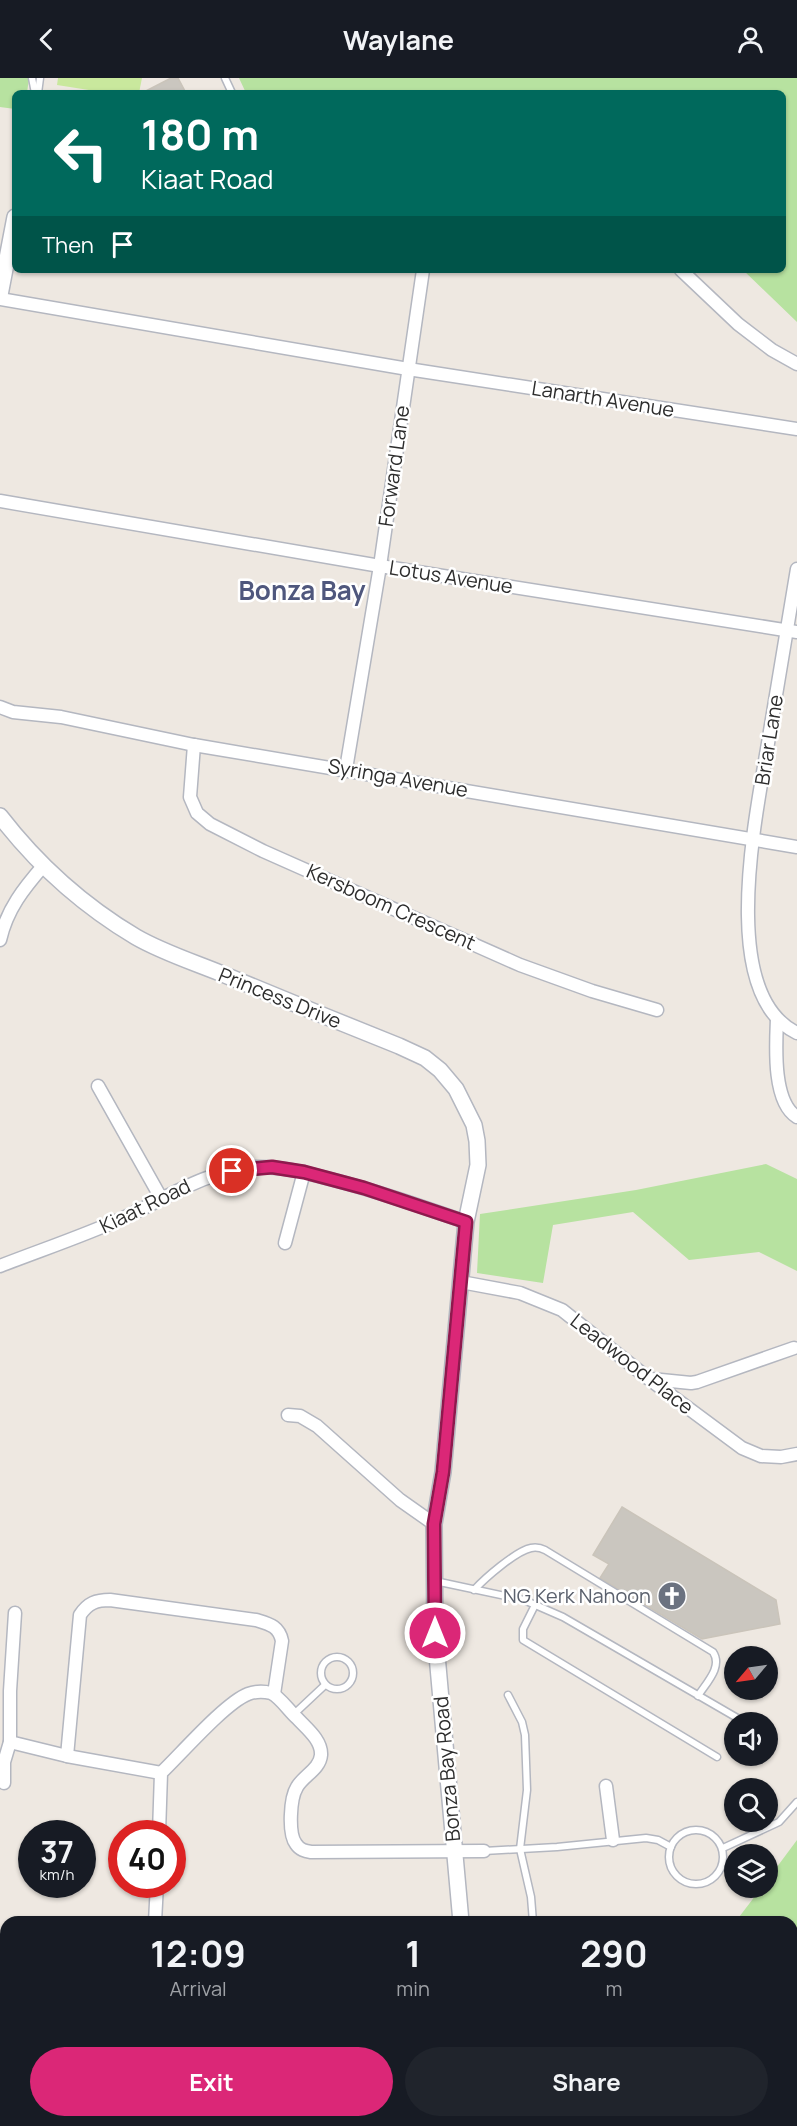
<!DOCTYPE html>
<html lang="en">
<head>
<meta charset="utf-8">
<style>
	:root { --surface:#171b24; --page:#20242c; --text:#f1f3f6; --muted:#9ea1a6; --accent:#db2777 }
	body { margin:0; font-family:Manrope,sans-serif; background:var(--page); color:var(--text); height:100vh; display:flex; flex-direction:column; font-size:22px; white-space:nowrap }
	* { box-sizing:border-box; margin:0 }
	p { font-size:20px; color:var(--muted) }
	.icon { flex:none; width:33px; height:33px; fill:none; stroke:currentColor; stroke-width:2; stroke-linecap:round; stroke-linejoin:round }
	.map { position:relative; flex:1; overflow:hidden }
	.side { position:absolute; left:0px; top:1838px; width:798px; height:212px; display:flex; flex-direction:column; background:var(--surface); border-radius:18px 18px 0 0; box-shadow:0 2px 4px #0004 }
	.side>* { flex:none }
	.top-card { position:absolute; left:12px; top:12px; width:774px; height:183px; border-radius:9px; box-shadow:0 2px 4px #0004; background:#00695c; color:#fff; overflow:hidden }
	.needle { width:39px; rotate:241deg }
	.fabs { position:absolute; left:724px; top:1568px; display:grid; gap:12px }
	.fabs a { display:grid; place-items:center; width:54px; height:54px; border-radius:50%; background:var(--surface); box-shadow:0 2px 4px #0004; font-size:30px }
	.speed { position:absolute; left:18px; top:1742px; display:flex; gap:12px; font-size:30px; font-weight:700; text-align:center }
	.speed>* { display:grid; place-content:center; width:78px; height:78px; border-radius:50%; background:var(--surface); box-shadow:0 2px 4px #0004; line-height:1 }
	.speed small { font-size:15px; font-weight:400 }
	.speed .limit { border:9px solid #d22; background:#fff; color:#111 }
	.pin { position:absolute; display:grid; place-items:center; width:51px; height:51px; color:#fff; margin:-26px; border:3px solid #fff; border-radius:50%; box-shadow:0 2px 6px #0007 }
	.me { position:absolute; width:66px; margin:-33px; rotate:0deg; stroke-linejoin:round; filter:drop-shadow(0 0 4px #0008) }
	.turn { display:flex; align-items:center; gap:21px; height:126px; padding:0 30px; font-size:27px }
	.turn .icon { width:78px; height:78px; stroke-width:2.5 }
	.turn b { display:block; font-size:42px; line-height:51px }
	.then { display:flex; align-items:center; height:57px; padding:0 30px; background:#0003; gap:12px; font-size:22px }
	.eta { display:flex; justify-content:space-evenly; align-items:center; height:102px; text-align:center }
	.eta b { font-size:36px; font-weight:700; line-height:42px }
	.cta { display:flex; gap:12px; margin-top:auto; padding:12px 30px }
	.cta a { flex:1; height:69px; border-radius:36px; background:var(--accent); color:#fff; font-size:24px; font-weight:700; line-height:69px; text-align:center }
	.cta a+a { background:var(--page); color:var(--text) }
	header { display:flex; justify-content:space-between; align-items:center; height:78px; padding:0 30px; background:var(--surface); font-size:27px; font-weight:700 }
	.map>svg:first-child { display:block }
</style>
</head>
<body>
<header><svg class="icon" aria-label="back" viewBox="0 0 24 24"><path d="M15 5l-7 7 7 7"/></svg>Waylane<svg class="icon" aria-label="person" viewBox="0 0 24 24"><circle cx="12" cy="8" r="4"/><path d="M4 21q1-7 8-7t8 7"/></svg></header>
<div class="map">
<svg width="797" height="2048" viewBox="0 0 797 2048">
	<rect width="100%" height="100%" fill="#eee8e1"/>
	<path fill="#eee5d1" d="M 792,1967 L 797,1969 L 797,2048 L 586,2048 L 590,2043 L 792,2043 Z"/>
	<g fill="#b7e2a0">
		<path d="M 0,0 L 29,0 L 27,15 L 15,15 L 15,31 L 0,29 Z"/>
		<path d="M 239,0 L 797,0 L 797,244 L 743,192 L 783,192 L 783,15 L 246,15 Z"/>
		<path d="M 766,1086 L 797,1101 L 797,1193 L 759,1174 L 689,1182 L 633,1134 L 553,1147 L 543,1205 L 477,1195 L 480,1136 L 636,1112 Z"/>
		<path d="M 797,1762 L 797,1969 L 792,1967 L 792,1844 L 736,1843 L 762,1809 L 768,1809 L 768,1801 Z"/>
	</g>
	<path fill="#c9e89d" d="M 58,0 L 142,0 L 139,15 L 108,15 L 57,7 Z"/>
	<g fill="#cac6bf" stroke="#cac4ba" stroke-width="1.5">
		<path d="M 171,0 L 178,0 L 186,15 L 142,15 Z"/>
		<path d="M 622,1429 L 776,1522 L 780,1546 L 702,1561 L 600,1500 L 609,1486 L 593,1477 Z"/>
	</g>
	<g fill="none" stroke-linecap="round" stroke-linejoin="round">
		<g stroke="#b4b7c0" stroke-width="9">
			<g id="service">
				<path d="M 32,0 L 35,15"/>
				<path d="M 225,0 L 232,15"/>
				<path d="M 38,15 L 40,0"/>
				<path d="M 435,1503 L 524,1522 L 563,1539 L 739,1641"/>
				<path d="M 474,1512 C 485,1500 516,1473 531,1470 C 536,1469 541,1470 545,1472 L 713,1574 C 723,1589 706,1605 698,1618"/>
				<path d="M 535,1527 L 523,1551 L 523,1562 L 717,1679"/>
				<circle cx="337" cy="1595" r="16"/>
				<path d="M 508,1617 L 522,1644 L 525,1657 L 527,1712 L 520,1771 L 531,1819 L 533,1844"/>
				<path d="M 293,1637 L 325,1607"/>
				<circle cx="696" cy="1779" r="27"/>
				<path d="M 723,1770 L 779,1744 L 797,1724"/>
				<path d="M 484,1773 L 557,1769 L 646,1760 L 658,1762 L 671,1769"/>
				<path d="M 550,2048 L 551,2043"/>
			</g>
		</g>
		<g stroke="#b4b7c0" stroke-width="15">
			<g id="minor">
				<path d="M 681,192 L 738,246 L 772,272 L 797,286"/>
				<path d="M 0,221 L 408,291 L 797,351"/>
				<path d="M 0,423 L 380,488 L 797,554"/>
				<path d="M 797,491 C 788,545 779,599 770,653 C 759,725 714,915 797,955"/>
				<path d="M 0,629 L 13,634 L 61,639 L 194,667 L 797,769"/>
				<path d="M 194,667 L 190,719 L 197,735 L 210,746 L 263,773 L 520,887 L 592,913 L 657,932"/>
				<path d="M 346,691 L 380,488 L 423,192"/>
				<path d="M 0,862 C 7,831 24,810 44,787"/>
				<path d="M 777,941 C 776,966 772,1024 797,1039"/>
				<path d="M 98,1008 L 161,1120"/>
				<path d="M 285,1165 L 304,1094"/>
				<path d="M 0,1188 C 41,1172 83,1158 123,1140 C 167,1120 205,1093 254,1089 C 279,1088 303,1094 326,1100 C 374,1112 420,1128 466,1144"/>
				<path d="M 461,1204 L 520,1215 L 562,1232 L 649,1301 L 742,1370 L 761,1378 L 781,1379 L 797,1376"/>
				<path d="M 651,1301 L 691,1305 L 697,1304 L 794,1270"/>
				<path d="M 288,1337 L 300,1338 L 317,1348 L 400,1422 L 434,1446"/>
				<path d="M 15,1535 L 10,1613 L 10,1664 L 67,1678 L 161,1695"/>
				<path d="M 67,1678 L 80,1537 C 88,1525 96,1522 110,1522 L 256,1542 C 269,1546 279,1548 282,1563 L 274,1616"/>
				<path d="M 4,1705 L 4,1684 L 10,1664"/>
				<path d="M 606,1708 L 613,1762"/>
				<path d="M 159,1755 L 161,1695 C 181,1676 225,1625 248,1616 C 256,1613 263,1613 271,1615 C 280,1619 289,1633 297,1640 C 306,1650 322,1662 321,1677 C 320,1691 303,1698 297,1709 C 290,1720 288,1756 296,1766 C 300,1772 305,1773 311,1774 L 484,1773"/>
				<path d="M 155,1844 L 157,1806"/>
				<path d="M 0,1918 L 6,1923"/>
				<path d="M 116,2043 L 124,2048"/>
				<path d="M 243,2043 L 244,2048"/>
				<path d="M 435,2048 L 435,2043"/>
			</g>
		</g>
		<g stroke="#b4b7c0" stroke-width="18">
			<g id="tertiary">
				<path d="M 0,217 L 15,139"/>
				<path d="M 0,738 C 37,786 84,828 136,859 C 162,874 193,884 220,895 C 280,920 339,944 399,968 L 425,980 L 440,992 L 456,1011 L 474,1047 L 477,1063 L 478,1087 L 466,1144 L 443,1394 L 434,1446 L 435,1555 L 461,1844"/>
				<path d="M 479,2043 L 479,2048"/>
			</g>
		</g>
		<use href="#service" stroke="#fff" stroke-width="6"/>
		<use href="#minor" stroke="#fff" stroke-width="12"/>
		<use href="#tertiary" stroke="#fff" stroke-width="15"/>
	</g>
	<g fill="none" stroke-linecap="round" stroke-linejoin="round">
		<g stroke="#8e194d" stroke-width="15">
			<path id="route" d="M 232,1093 L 272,1089 L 304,1094 L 364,1110 L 466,1144 L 443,1394 L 434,1446 L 435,1555"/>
		</g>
		<use href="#route" stroke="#db2777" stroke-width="10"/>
	</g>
	<defs>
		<g id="church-disc" transform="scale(1.5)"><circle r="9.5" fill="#6b7280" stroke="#fff"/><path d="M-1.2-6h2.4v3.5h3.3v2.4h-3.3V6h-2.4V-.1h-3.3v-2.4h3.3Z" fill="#fff"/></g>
	</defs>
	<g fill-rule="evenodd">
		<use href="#church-disc" x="672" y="1518"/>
	</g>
	<g text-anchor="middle" stroke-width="5" stroke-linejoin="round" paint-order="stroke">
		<g font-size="20" fill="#2d2d2d" stroke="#fff">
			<text transform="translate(603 321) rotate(9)" y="7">Lanarth Avenue</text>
			<text transform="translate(394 388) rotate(-82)" y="7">Forward Lane</text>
			<text transform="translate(451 499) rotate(9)" y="7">Lotus Avenue</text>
			<text transform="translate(769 662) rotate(-81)" y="7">Briar Lane</text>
			<text transform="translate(398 700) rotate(10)" y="7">Syringa Avenue</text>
			<text transform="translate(391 829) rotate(24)" y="7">Kersboom Crescent</text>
			<text transform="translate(280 920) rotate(22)" y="7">Princess Drive</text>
			<text transform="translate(145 1128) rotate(-26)" y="7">Kiaat Road</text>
			<text transform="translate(632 1286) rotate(38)" y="7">Leadwood Place</text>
			<text transform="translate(447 1691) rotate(-95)" y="7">Bonza Bay Road</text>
		</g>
		<g font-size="20" fill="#5b616d" stroke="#fff" text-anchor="end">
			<text x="651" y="1525">NG Kerk Nahoon</text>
		</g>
		<g font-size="26" font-weight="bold" fill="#4f577d" stroke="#fff">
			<text x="302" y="522">Bonza Bay</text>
		</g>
	</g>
</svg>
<div class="fabs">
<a><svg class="needle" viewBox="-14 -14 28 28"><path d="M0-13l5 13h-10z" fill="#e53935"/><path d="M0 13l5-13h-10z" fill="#9ea1a6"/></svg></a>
<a><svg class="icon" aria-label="sound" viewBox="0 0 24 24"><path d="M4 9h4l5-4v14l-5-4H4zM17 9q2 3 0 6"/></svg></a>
<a><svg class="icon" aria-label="search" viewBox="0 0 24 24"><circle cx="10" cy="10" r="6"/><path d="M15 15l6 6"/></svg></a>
<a><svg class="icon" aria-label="layers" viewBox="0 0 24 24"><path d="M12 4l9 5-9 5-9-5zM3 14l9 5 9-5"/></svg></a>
</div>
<div class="speed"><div>37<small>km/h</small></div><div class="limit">40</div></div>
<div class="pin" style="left:232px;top:1093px;background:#d93025"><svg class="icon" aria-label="arrive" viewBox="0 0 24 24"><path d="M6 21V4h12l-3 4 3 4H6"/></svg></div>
<svg class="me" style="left:435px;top:1555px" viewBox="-20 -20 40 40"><circle r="17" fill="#db2777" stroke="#fff" stroke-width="3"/><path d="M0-11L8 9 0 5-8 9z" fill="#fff"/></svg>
<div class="top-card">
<div class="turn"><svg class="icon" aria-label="left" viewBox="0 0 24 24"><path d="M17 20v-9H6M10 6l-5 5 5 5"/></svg><div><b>180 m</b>Kiaat Road</div></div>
<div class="then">Then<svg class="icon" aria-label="arrive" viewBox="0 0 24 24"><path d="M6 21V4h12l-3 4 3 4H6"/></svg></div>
</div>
<section class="side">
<div class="eta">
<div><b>12:09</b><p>Arrival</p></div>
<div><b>1</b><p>min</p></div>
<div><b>290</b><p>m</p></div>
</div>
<div class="cta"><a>Exit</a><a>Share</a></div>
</section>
</div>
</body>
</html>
